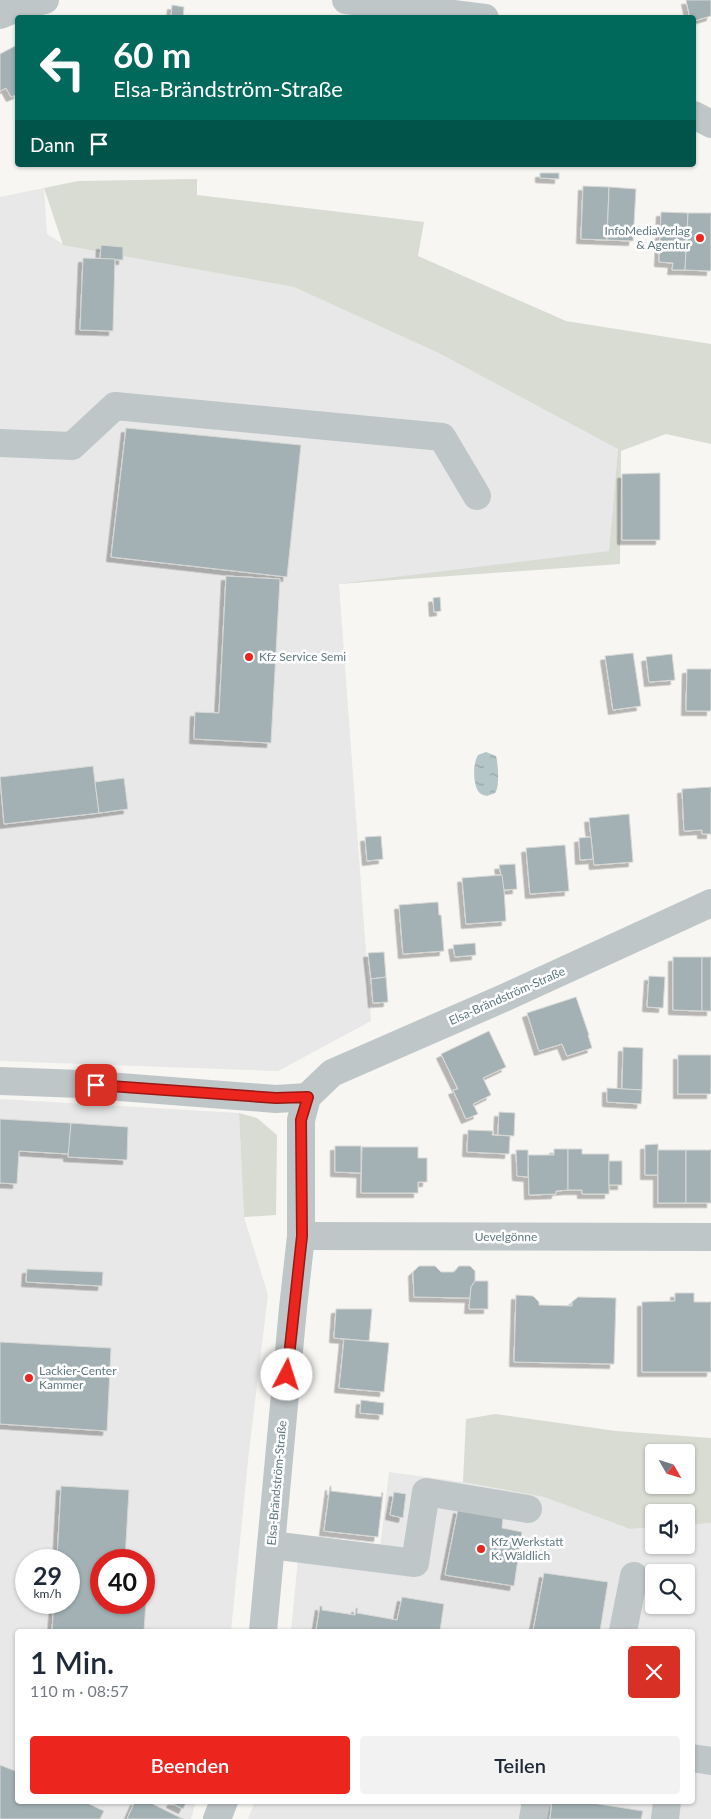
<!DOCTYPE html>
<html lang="de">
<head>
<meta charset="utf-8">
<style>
	:root { --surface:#fff; --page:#f2f2f3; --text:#1f2937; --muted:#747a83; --accent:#ec251f }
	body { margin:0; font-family:Lato,sans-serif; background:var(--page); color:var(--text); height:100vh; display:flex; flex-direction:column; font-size:19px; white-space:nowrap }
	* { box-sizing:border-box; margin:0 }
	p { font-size:16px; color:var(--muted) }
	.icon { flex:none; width:28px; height:28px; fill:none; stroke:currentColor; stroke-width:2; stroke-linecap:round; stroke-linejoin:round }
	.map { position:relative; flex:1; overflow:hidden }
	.drawer { position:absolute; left:15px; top:1629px; width:680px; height:175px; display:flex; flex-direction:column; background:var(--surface); border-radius:5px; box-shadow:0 1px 4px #0004 }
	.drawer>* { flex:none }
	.hud { position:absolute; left:15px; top:15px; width:681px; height:152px; border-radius:5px; box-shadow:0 1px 4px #0004; background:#00695c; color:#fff; overflow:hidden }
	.needle { width:32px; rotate:129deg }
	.buttons { position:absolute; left:645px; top:1444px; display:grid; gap:10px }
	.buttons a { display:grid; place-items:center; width:50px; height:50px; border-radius:5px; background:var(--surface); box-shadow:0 1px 4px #0004; font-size:25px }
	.speed { position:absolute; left:15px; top:1549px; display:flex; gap:10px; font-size:25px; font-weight:700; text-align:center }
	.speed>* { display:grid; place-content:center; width:65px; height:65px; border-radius:50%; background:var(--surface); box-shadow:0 1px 4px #0004; line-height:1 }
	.speed small { font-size:12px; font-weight:400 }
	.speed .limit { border:8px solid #d22; background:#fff; color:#111 }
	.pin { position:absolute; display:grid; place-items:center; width:42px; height:42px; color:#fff; margin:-21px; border-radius:10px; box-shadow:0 2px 8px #0006 }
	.me { position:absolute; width:55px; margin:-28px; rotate:5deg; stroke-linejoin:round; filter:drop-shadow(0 0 4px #0008) }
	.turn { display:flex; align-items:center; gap:18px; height:105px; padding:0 15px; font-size:22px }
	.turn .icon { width:65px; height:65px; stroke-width:2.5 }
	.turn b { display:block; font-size:35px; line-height:42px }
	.then { display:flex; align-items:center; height:48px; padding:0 15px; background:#0003; gap:10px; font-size:19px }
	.round { display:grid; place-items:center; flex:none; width:52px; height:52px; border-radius:5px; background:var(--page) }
	.head { display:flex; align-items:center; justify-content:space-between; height:85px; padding:0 15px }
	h1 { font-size:30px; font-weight:600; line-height:38px }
	.button { display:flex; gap:10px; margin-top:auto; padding:10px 15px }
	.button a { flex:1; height:58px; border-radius:5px; background:var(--accent); color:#fff; font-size:20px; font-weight:600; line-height:58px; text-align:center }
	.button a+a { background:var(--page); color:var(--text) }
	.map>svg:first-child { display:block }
</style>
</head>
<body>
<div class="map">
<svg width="711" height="1819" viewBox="0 0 711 1819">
	<defs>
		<pattern id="water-ripples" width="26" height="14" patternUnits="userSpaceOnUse" patternTransform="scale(1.25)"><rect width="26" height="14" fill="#b4c6c7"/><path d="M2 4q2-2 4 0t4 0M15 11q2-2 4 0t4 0" fill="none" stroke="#96a6a7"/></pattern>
		<filter id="shadow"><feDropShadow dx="-4.5" dy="4.5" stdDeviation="0" flood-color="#0004"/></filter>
	</defs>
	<rect width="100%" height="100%" fill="#f7f6f3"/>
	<g fill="#e7e8e7" fill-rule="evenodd">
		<path d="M 44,188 L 47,234 L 63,244 L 294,287 L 544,399 L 618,449 L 609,551 L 489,572 L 339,584 L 371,1021 L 278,1071 L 0,1061 L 0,197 Z"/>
		<path d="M 0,1099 L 239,1113 L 244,1217 L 268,1295 L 249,1451 L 231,1631 L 18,1631 L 18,1801 L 196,1801 L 191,1819 L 0,1819 ZM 26,1560 L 69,1560 L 69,1602 L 26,1602 ZM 101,1560 L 144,1560 L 144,1602 L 101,1602 Z"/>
		<path d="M 389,1472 L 463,1482 L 544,1497 L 630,1529 L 654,1527 L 654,1545 L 686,1545 L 686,1525 L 711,1523 L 711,1819 L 248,1819 L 255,1801 L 692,1801 L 692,1631 L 291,1631 L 300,1538 L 380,1548 ZM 654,1572 L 686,1572 L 686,1605 L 654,1605 Z"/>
	</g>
	<g fill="#d8dcd2" fill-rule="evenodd">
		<path d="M 197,179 L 197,195 L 424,222 L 418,256 L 566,321 L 711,344 L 711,444 L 666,434 L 621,451 L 620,564 L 338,584 L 609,551 L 618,449 L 439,353 L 294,287 L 63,245 L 44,188 L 78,181 Z"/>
		<path d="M 239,1113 L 257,1118 L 277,1135 L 276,1215 L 244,1217 Z"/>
		<path d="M 495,1414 L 616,1431 L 711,1438 L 711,1523 L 686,1525 L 686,1512 L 654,1512 L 654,1527 L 630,1529 L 544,1497 L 463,1482 L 466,1419 ZM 654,1452 L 686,1452 L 686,1485 L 654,1485 Z"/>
	</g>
	<path fill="url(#water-ripples)" d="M 486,752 L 496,756 C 498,763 500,787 495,793 C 493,794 489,795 487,796 C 483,795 479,794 477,789 C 473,781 473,763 478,755 Z"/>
	<g fill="#a3b1b4" stroke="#d8d8d6" filter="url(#shadow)">
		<path d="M 686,0 L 711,0 L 711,16 L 694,21 L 694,18 L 690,18 Z"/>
		<path d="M 172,5 L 184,7 L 183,18 L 171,18 Z"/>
		<path d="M 17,45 L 18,94 L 11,97 L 6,88 L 0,91 L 0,54 Z"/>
		<path d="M 540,173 L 559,173 L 559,179 L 540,178 Z"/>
		<path d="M 583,186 L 609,187 L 607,240 L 581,239 Z"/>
		<path d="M 609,187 L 636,189 L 633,241 L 607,240 Z"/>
		<path d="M 661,212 L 688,213 L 685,270 L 672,270 L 673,263 L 659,262 Z"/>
		<path d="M 688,213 L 711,213 L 711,271 L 685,270 Z"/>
		<path d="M 101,245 L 123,247 L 123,260 L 100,259 Z"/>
		<path d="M 83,258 L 115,259 L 113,331 L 80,330 Z"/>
		<path d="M 126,428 L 301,445 L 287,577 L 111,557 Z"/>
		<path d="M 660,473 L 660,540 L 622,540 L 622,474 Z"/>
		<path d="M 226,576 L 280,579 L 271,743 L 194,739 L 195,712 L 219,713 Z"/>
		<path d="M 440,597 L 441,611 L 434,612 L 433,598 Z"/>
		<path d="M 633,653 L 641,706 L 613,710 L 605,656 Z"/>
		<path d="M 672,654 L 675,680 L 649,682 L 646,657 Z"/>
		<path d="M 687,669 L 711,669 L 711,711 L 686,711 Z"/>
		<path d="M 93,766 L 99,813 L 4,824 L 0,777 Z"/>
		<path d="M 124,778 L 128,809 L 99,813 L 95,782 Z"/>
		<path d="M 711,787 L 711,834 L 702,834 L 702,830 L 684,831 L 682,789 Z"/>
		<path d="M 629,814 L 633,862 L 594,865 L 589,818 Z"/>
		<path d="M 381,836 L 383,859 L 367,861 L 365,837 Z"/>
		<path d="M 591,837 L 593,859 L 580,860 L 579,838 Z"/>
		<path d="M 565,845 L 569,891 L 530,894 L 526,848 Z"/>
		<path d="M 515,864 L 517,889 L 504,890 L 499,865 Z"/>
		<path d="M 502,875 L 504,890 L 506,921 L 466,924 L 462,878 Z"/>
		<path d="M 438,902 L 439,915 L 441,915 L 444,951 L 403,954 L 399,905 Z"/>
		<path d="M 475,943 L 476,955 L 455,957 L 453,945 Z"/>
		<path d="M 384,952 L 386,977 L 371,979 L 368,953 Z"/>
		<path d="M 673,957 L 702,957 L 702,1011 L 673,1010 Z"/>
		<rect x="702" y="957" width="9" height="54"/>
		<path d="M 649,976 L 665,977 L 663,1008 L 647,1007 Z"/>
		<path d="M 386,977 L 388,1002 L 373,1003 L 371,979 Z"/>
		<path d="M 576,997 L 589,1035 L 588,1035 L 592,1048 L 567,1056 L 562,1044 L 539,1051 L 527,1013 Z"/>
		<path d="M 489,1031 L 506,1067 L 483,1078 L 491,1095 L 473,1104 L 478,1114 L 466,1119 L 453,1090 L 458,1089 L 441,1054 Z"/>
		<path d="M 623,1047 L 643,1048 L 642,1090 L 622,1089 Z"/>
		<rect x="678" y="1055" width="33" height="39"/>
		<path d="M 607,1088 L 642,1090 L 641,1104 L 607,1102 Z"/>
		<path d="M 499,1112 L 515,1113 L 514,1136 L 498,1135 Z"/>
		<path d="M 0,1119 L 71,1123 L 69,1154 L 19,1151 L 17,1184 L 0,1183 Z"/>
		<path d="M 71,1123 L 128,1127 L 127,1160 L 68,1157 Z"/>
		<path d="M 468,1130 L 493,1131 L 492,1135 L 510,1136 L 509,1154 L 467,1152 Z"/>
		<path d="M 658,1144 L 658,1175 L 645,1175 L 645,1145 Z"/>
		<path d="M 335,1146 L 361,1146 L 361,1173 L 335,1172 Z"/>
		<path d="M 362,1147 L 418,1147 L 418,1158 L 427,1158 L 427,1182 L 418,1182 L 418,1193 L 361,1193 Z"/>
		<path d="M 554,1149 L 568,1149 L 568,1190 L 556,1191 L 556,1194 L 529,1195 L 528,1155 L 554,1155 Z"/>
		<path d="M 568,1149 L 582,1149 L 582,1154 L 609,1154 L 609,1194 L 582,1194 L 582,1190 L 568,1190 Z"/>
		<path d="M 516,1150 L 528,1150 L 528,1177 L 517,1176 Z"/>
		<rect x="658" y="1150" width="28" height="53"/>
		<rect x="686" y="1150" width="25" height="53"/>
		<rect x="609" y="1161" width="13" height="24"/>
		<path d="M 419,1266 L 435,1266 L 441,1272 L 454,1272 L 459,1266 L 470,1266 L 475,1271 L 475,1281 L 471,1287 L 470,1298 L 414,1297 L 413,1272 Z"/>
		<path d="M 27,1269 L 103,1272 L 102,1286 L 26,1282 Z"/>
		<path d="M 475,1281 L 488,1281 L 488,1309 L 469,1309 L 471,1287 Z"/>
		<path d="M 675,1293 L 694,1293 L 694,1302 L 711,1302 L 711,1372 L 642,1372 L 642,1302 L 675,1301 Z"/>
		<path d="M 516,1295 L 533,1296 L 539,1302 L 539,1305 L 572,1306 L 572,1302 L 578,1297 L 616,1298 L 614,1364 L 514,1362 Z"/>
		<path d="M 336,1309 L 372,1309 L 369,1341 L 334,1338 Z"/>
		<path d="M 344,1339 L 389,1343 L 384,1392 L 339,1388 Z"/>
		<path d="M 0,1342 L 111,1348 L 107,1431 L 0,1424 Z"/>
		<path d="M 361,1400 L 384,1403 L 383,1415 L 360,1413 Z"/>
		<path d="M 61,1486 L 129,1490 L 125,1560 L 101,1560 L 101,1602 L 144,1602 L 144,1587 L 147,1587 L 144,1631 L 52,1631 L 54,1602 L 69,1602 L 69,1560 L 57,1560 Z"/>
		<path d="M 330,1486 L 331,1486 L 331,1491 L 381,1497 L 382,1492 L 383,1493 L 378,1537 L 324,1531 Z"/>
		<path d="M 394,1492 L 406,1494 L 403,1518 L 390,1515 Z"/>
		<path d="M 458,1509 L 503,1517 L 502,1528 L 522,1532 L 514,1586 L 445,1575 Z"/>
		<path d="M 544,1573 L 608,1582 L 600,1631 L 533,1631 Z"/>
		<path d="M 402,1597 L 444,1604 L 440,1631 L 316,1630 L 320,1606 L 322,1606 L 322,1610 L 355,1615 L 356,1608 L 358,1608 L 357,1613 L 397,1620 Z"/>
		<path d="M 0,1765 L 18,1772 L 18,1801 L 83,1801 L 104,1811 L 100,1819 L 0,1819 Z"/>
		<path d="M 135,1801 L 147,1801 L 183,1819 L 127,1819 Z"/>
		<path d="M 172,1801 L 182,1801 L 186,1803 L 183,1809 L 171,1803 Z"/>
		<path d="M 552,1801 L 580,1801 L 643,1811 L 641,1819 L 550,1819 Z"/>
	</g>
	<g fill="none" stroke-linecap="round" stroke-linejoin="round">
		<g stroke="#bfc6c8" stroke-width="28">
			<path d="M 346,0 L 485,18"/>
			<path d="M 0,15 L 27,4 L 45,0"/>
			<path d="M 694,115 L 711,124"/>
			<path d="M 0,443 L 72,446 L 115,406 L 442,437 L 477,496"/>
			<path d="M 0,1081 L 81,1084 L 276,1099 L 307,1097"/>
			<path d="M 301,1236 L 711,1237"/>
			<path d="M 271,1545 L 415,1563 L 426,1492 L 528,1509"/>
			<path d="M 263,1631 L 293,1308 L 301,1236 L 301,1120 L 307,1097 L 332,1073 L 506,997 L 711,903"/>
			<path d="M 623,1631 L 634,1576"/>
			<path d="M 692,1758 L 711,1761"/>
			<path d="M 217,1819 L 224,1801"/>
			<path d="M 533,1819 L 536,1801"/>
			<path d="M 665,1819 L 667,1801"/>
		</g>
	</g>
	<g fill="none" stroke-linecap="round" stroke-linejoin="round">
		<g stroke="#991814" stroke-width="12">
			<path id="route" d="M 96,1085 L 276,1098 L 308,1097 L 301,1120 L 302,1236 L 287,1375"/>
		</g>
		<use href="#route" stroke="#ec251f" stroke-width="9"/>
	</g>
	<g fill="#ec251f" stroke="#fff" stroke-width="2">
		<circle cx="700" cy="238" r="5"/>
		<circle cx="249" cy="657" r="5"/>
		<circle cx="29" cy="1378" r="5"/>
		<circle cx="481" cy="1549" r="5"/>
	</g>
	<g text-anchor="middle" stroke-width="5" stroke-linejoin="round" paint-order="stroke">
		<g font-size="12" fill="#607980" stroke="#fff" text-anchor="start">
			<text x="690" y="235" text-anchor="end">InfoMediaVerlag<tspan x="690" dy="14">&amp; Agentur</tspan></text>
			<text x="259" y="661">Kfz Service Semi</text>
			<text x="39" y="1375">Lackier-Center<tspan x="39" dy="14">Kammer</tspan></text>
			<text x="491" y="1546">Kfz Werkstatt<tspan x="491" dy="14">K. Wäldlich</tspan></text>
		</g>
		<g font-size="12" fill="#607980" stroke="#fff">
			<text transform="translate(507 996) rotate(-24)" y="4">Elsa-Brändström-Straße</text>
			<text x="506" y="1241">Uevelgönne</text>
			<text transform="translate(277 1483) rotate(-85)" y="4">Elsa-Brändström-Straße</text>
		</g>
	</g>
</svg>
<div class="buttons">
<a><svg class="needle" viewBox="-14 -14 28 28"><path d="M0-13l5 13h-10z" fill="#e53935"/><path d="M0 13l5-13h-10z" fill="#747a83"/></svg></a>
<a><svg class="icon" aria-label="sound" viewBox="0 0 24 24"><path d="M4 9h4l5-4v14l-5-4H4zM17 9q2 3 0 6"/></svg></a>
<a><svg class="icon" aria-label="search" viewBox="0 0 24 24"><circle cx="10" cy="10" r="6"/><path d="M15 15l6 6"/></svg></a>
</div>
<div class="speed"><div>29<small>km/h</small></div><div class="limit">40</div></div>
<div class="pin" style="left:96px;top:1085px;background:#d93025"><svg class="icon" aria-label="arrive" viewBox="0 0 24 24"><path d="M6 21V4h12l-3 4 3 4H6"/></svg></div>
<svg class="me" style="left:287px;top:1375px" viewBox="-20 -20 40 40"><circle r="19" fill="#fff"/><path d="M0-13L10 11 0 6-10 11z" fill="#ec251f"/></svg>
<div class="hud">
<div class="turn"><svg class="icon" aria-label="left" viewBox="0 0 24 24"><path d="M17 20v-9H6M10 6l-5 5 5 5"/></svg><div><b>60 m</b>Elsa-Brändström-Straße</div></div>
<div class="then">Dann<svg class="icon" aria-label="arrive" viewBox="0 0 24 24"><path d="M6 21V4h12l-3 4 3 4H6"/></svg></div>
</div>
<section class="drawer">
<div class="head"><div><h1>1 Min.</h1><p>110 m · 08:57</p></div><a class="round" style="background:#d93025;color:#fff"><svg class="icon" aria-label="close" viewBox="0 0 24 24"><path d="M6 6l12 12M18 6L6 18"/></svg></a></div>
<div class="button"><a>Beenden</a><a>Teilen</a></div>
</section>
</div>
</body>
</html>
